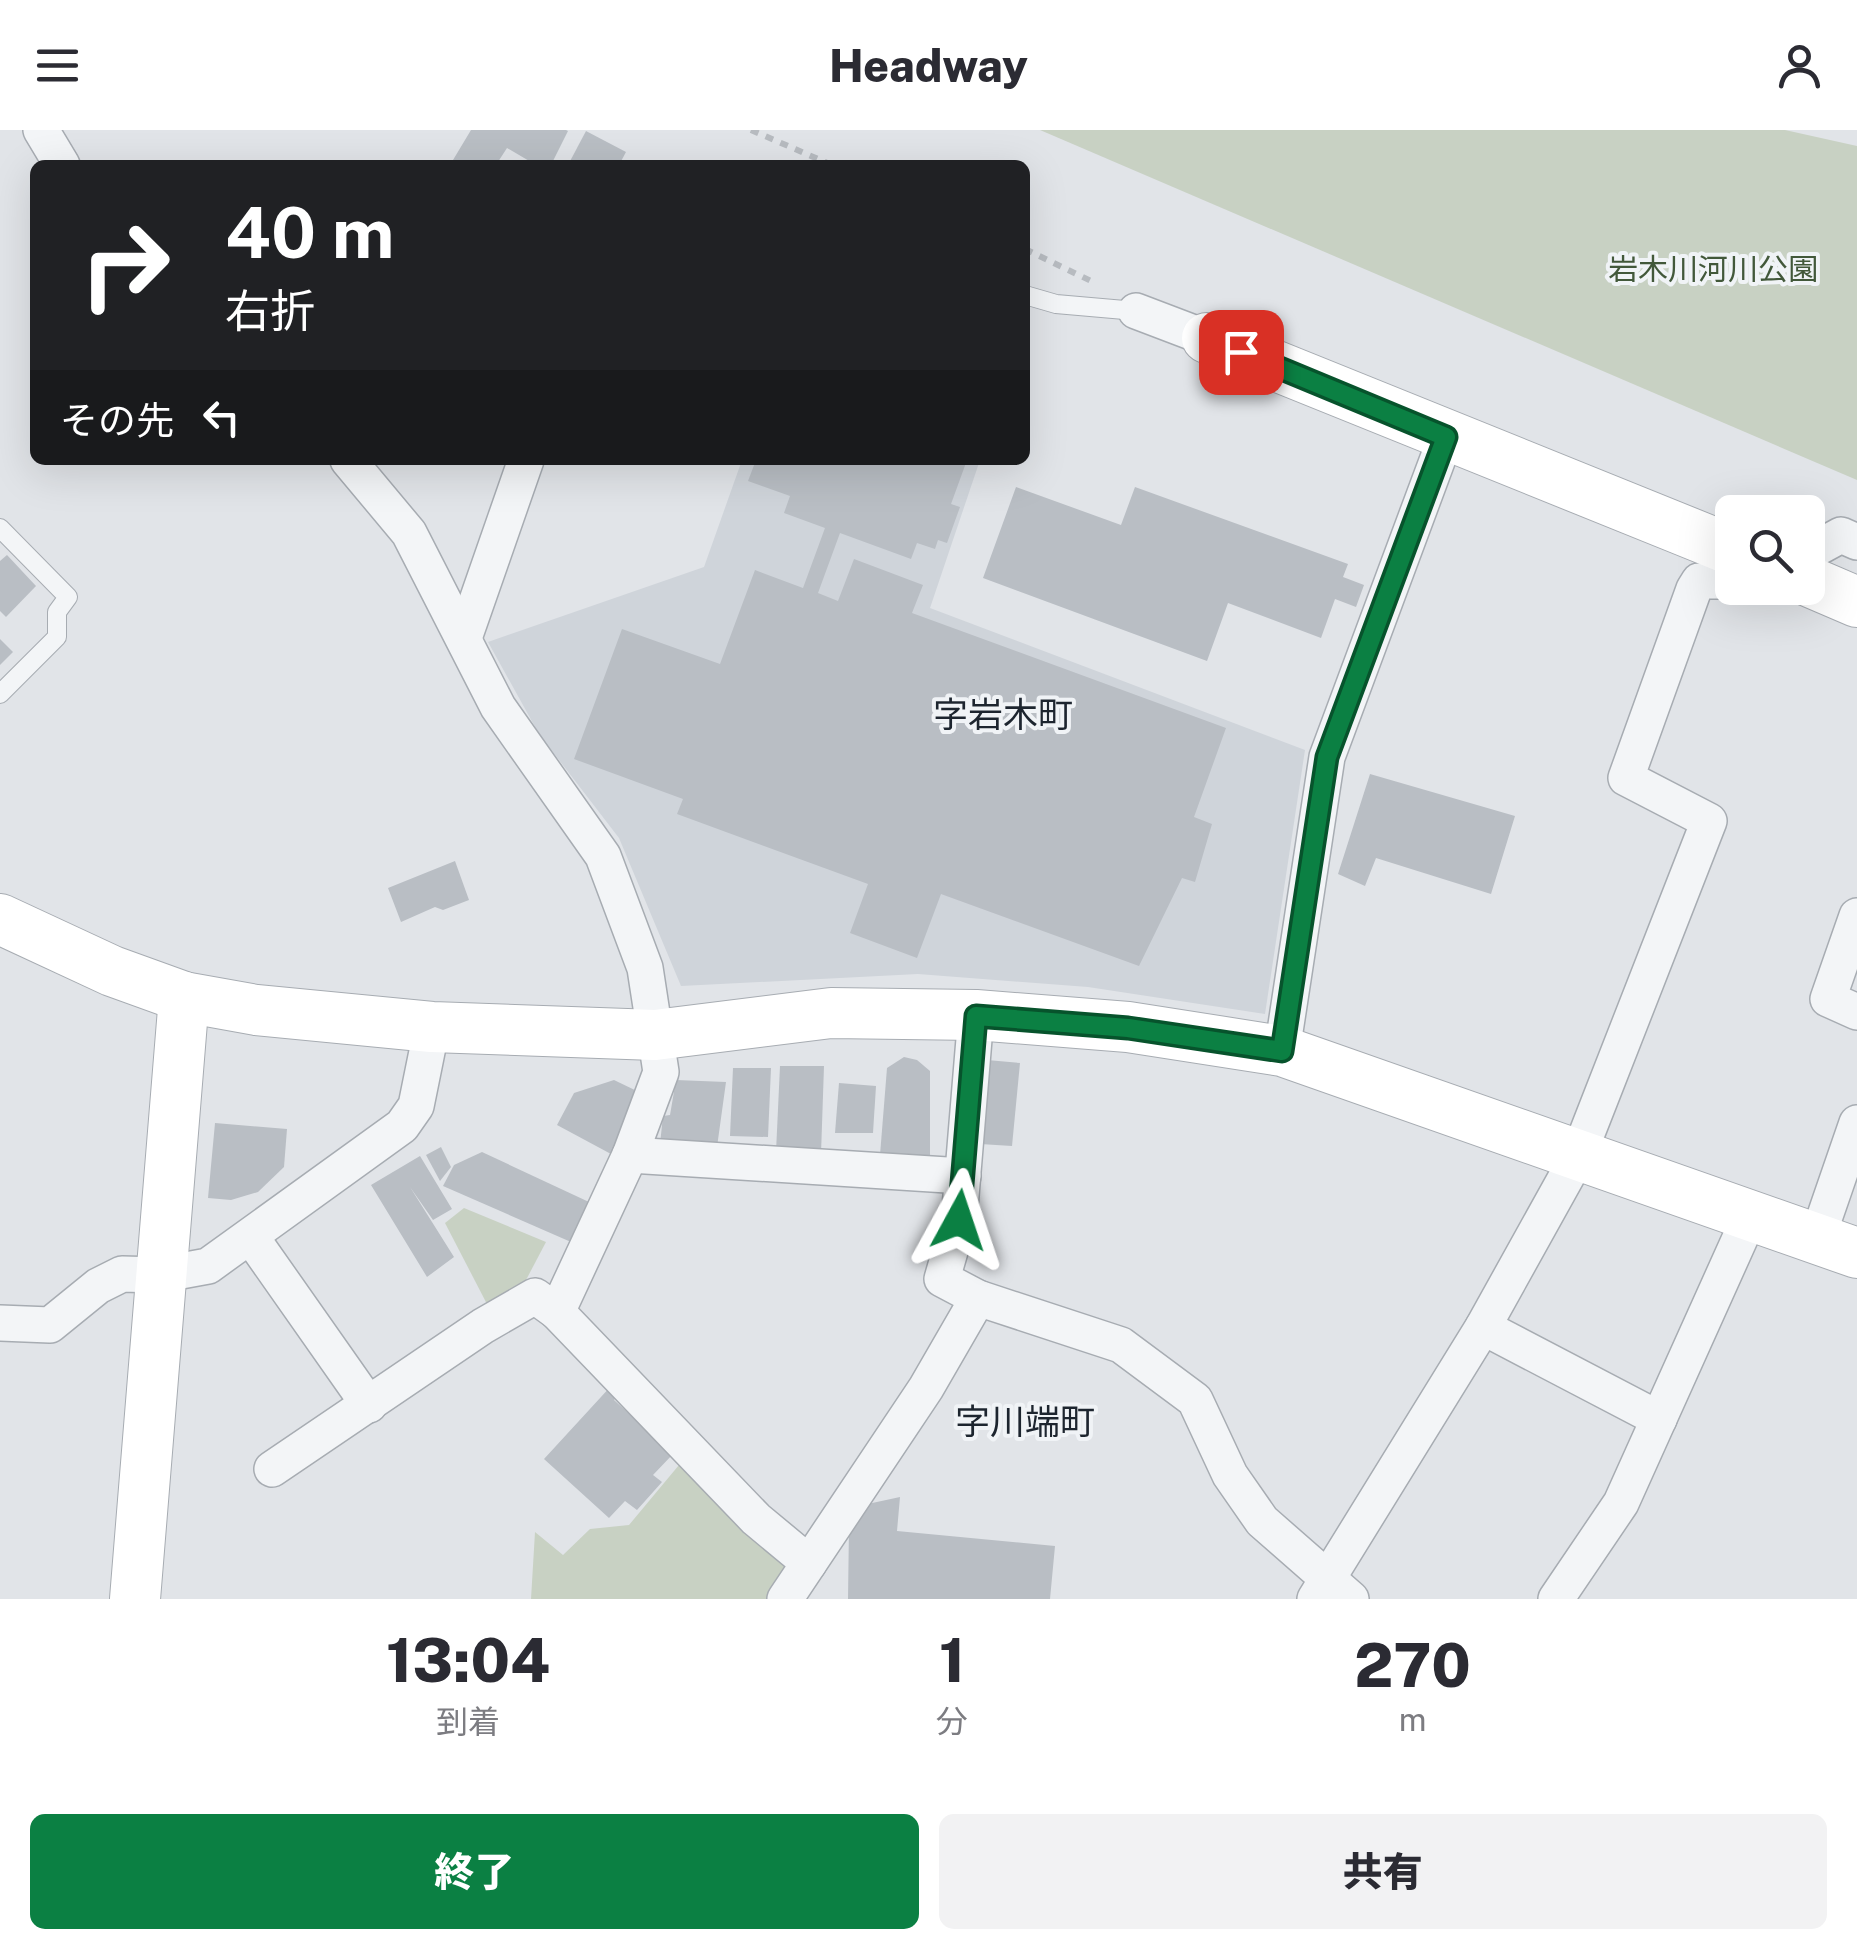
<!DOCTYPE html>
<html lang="ja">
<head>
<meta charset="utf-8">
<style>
	:root { --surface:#fff; --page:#f2f2f3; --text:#2b2b33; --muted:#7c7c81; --accent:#0b8043 }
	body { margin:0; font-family:"Public Sans","Noto Sans JP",sans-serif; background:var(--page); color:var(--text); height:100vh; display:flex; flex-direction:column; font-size:38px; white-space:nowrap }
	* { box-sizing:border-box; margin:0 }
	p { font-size:32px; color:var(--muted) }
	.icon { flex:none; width:55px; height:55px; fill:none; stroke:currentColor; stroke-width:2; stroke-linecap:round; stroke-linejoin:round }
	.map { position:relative; height:1469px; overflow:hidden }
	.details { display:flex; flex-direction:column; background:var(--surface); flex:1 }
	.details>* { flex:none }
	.hud { position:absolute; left:30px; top:30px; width:1000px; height:305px; border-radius:15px; box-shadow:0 10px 40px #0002; background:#202124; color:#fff; overflow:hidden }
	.controls { position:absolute; left:1715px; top:365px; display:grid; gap:20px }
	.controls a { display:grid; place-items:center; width:110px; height:110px; border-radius:15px; background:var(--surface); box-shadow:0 10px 40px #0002; font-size:50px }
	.pin { position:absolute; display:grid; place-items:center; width:85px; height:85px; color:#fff; margin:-42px; border-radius:20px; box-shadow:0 5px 15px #0006 }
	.me { position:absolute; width:110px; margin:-55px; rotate:5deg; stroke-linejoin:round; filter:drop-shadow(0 0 8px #0008) }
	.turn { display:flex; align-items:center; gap:35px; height:210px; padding:0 30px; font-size:45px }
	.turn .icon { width:130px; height:130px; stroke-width:2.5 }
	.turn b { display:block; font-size:70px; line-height:85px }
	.then { display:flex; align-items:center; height:95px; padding:0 30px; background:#0003; gap:20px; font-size:38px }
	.eta { display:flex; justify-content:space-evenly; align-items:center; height:170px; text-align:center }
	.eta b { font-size:60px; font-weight:800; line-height:70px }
	.button { display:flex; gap:20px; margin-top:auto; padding:20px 30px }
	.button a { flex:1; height:115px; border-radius:15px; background:var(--accent); color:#fff; font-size:40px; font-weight:800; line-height:115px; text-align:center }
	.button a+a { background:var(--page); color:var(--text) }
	header { display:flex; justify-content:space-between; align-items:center; height:130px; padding:0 30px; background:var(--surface); font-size:45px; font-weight:800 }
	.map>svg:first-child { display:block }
</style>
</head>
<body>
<header><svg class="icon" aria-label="menu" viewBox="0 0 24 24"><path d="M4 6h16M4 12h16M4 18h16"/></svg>Headway<svg class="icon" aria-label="person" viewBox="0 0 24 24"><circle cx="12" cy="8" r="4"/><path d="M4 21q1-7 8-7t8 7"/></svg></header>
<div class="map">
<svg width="1857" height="1469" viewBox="0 0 1857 1469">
	<rect width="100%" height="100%" fill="#e1e4e8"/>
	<path fill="#cfd4da" d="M 742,330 L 980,330 L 930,478 L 1305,620 L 1265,884 L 1088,857 L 918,844 L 681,856 L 619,708 L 539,604 L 488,512 L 704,437 Z"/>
	<g fill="#c8d1c3">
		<path d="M 1040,0 L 1785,0 L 1857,16 L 1857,350 Z"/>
		<path d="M 464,1078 L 546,1112 L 526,1150 L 488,1176 L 445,1093 Z"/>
		<path d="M 679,1335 L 791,1433 L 769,1469 L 531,1469 L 535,1402 L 563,1425 L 590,1399 L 629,1395 Z"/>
	</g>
	<g fill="#b9bec4">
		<path d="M 471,0 L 566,0 L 568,1 L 551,35 L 536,35 L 507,18 L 496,35 L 450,35 Z"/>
		<path d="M 586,1 L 626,22 L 619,35 L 568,35 Z"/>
		<path d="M 756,330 L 967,330 L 951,374 L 960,377 L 947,413 L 938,410 L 935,419 L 917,413 L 911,429 L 840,403 L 818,463 L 838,471 L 854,429 L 923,455 L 912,483 L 1226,598 L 1194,687 L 1212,694 L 1195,752 L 1182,748 L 1139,836 L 941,764 L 917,828 L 850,803 L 868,754 L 677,684 L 683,669 L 574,629 L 622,499 L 720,534 L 755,440 L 803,458 L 825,398 L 784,383 L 790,366 L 748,351 Z"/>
		<path d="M 1016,357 L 1121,395 L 1135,357 L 1348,434 L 1343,447 L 1364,455 L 1356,477 L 1335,469 L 1321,508 L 1228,473 L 1207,531 L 983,448 Z"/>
		<path d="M 7,425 L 36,456 L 6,487 L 0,481 L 0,431 Z"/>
		<path d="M 0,509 L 13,522 L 0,535 Z"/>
		<path d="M 1370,644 L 1515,686 L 1491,764 L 1376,728 L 1365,756 L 1338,744 Z"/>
		<path d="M 455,731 L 469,770 L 443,780 L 435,777 L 401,792 L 388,758 Z"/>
		<path d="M 904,927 L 917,930 L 930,941 L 930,1028 L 880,1025 L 887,938 Z"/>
		<path d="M 987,930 L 1020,933 L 1012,1016 L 980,1014 Z"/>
		<path d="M 780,936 L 824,936 L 821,1024 L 776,1022 Z"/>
		<path d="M 733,938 L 771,938 L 768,1007 L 730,1006 Z"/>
		<path d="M 614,950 L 641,963 L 611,1024 L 557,995 L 574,963 Z"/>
		<path d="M 676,950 L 726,952 L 717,1017 L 660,1014 L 663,986 L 670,985 Z"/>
		<path d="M 839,953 L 876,956 L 873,1003 L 835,1003 Z"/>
		<path d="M 215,993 L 287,999 L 284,1037 L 258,1062 L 231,1070 L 208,1068 Z"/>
		<path d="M 441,1017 L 451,1037 L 440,1051 L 426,1025 Z"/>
		<path d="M 482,1022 L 589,1072 L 571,1112 L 443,1056 L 454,1035 Z"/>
		<path d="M 420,1026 L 452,1079 L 433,1090 L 410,1057 L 454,1127 L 427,1147 L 371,1055 Z"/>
		<path d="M 612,1255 L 620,1261 L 614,1270 L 673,1324 L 653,1345 L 662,1352 L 637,1380 L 625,1371 L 609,1388 L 544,1329 Z"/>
		<path d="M 900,1367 L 897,1401 L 1055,1416 L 1050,1469 L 848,1469 L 849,1396 L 863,1375 Z"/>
	</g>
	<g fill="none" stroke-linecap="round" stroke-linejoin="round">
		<g stroke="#a7acb2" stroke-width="20">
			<g id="lane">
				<path d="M 1025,165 L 1056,174 L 1136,181"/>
				<path d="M 0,398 L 68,467 L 57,482 L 57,507 L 0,564"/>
			</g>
		</g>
		<g stroke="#a7acb2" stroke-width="38">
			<g id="street">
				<path d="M 41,0 L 62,35"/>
				<path d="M 1136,181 L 1207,208"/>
				<path d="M 348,330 L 409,403 L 498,577 L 603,726 L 645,838 L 661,942 L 630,1025 L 557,1182 L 756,1389 L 809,1433"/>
				<path d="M 1808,423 L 1841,405 L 1857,412"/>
				<path d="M 464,508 L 526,330"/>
				<path d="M 1857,786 L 1828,869 L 1857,882"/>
				<path d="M 976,885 L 959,1090 L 942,1149 L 978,1168 L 1121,1215 L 1195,1270 L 1230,1345 L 1262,1391 L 1351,1469"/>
				<path d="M 1282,921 L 1327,627 L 1446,307"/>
				<path d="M 630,1025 L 963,1046"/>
				<path d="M 251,1107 L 369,1275"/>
				<path d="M 1817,1109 L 1857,993"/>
				<path d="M 0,1193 L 50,1195 L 98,1156 L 122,1144 L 159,1145 L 208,1136 L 402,996 L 416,976 L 432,897"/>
				<path d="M 1483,1197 L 1659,1289"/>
				<path d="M 272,1339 L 483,1196 L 535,1166 L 557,1182"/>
				<path d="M 785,1469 L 926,1258 L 978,1168"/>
				<path d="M 1315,1469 L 1483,1197 L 1578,1026 L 1709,691 L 1626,648 L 1694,459 L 1699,451 L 1732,451"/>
				<path d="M 1556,1469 L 1621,1373 L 1751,1084"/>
			</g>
		</g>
		<g stroke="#a7acb2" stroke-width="52">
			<g id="secondary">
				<path d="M 1207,208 L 1732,420"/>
				<path d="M 1808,451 L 1857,472"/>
				<path d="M 0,789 L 112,841 L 184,867 L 256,880 L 432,897 L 655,905 L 831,883 L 976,885 L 1128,897 L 1282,921 L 1857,1123"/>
				<path d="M 135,1469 L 184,867"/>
			</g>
		</g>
		<g stroke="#b7bbc0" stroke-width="6" stroke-dasharray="8 8" stroke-linecap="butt">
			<path d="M 751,0 L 832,35"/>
			<path d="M 1025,119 L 1091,151"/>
		</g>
		<use href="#lane" stroke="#f3f5f7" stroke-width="18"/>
		<use href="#street" stroke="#f3f5f7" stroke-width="35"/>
		<use href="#secondary" stroke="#fff" stroke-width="50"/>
	</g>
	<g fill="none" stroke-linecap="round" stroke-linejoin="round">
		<g stroke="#07532c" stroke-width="25">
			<path id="route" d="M 959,1090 L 976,886 L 1128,898 L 1282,921 L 1327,627 L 1446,307 L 1241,222"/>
		</g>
		<use href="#route" stroke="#0b8043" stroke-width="18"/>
	</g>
	<g text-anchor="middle" stroke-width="8" stroke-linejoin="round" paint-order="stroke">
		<g font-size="30" fill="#42583a" stroke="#f0f3f6">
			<text x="1713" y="150">岩木川河川公園</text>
		</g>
		<g font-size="35" fill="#1d252f" stroke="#f0f3f6">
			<text x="1003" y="597">字岩木町</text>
			<text x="1025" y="1304">字川端町</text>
		</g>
	</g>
</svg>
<div class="controls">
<a><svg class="icon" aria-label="search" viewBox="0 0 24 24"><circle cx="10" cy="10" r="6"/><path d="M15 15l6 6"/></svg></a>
</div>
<div class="pin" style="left:1241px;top:222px;background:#d93025"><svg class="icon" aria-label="arrive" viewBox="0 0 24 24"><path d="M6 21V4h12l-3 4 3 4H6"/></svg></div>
<svg class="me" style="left:959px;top:1090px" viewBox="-20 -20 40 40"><path d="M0-17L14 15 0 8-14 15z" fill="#0b8043" stroke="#fff" stroke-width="4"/></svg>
<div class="hud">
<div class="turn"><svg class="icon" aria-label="right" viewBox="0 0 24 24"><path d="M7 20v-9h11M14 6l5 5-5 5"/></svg><div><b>40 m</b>右折</div></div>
<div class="then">その先<svg class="icon" aria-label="left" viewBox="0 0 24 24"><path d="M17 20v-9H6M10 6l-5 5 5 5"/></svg></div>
</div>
</div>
<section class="details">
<div class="eta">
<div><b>13:04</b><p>到着</p></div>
<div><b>1</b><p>分</p></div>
<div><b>270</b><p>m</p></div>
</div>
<div class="button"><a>終了</a><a>共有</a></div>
</section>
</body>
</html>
